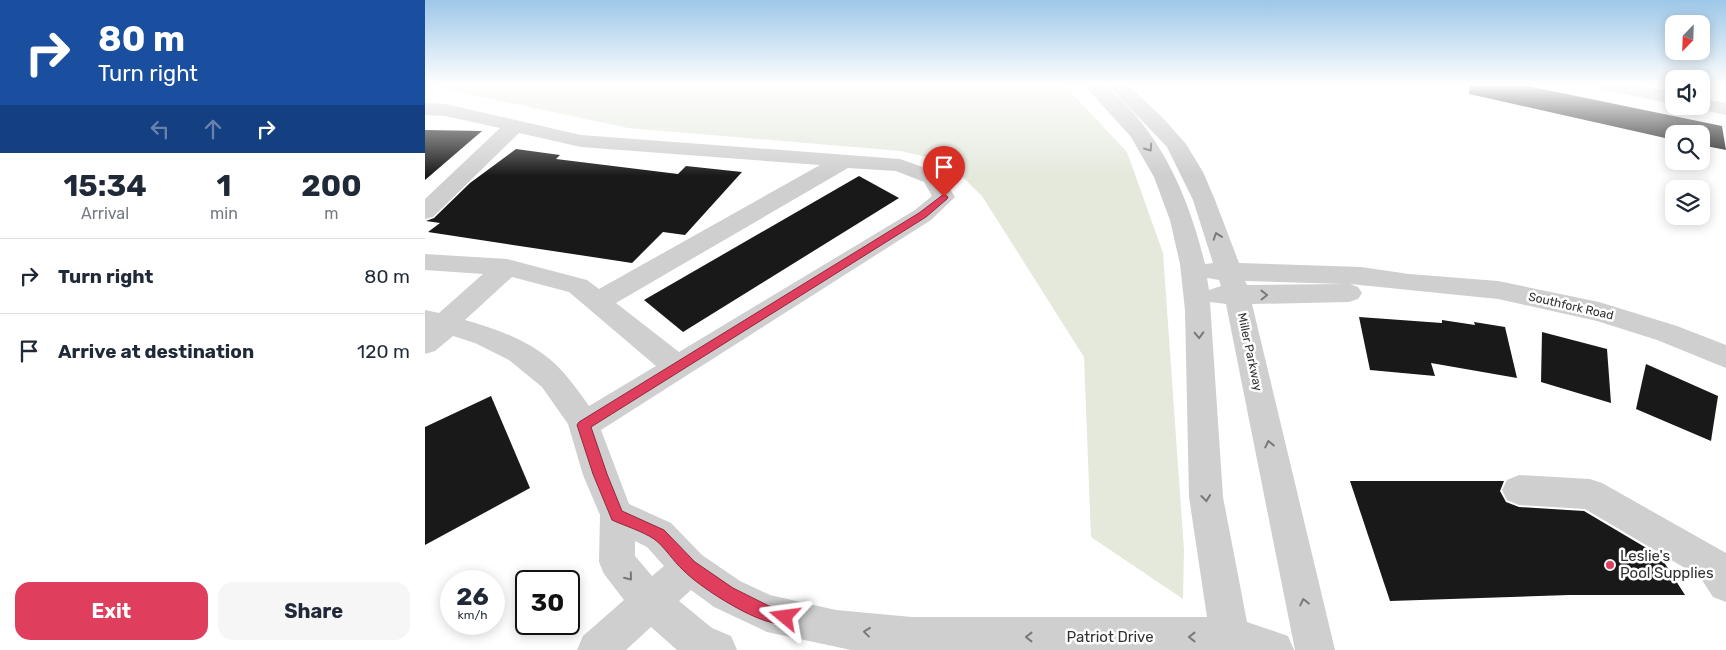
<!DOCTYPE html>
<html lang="en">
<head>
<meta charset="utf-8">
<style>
	:root { --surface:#fff; --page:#f6f6f7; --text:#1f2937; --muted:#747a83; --line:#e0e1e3; --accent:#e03e5d }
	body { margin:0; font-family:Rubik,sans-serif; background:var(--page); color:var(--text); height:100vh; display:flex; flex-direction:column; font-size:19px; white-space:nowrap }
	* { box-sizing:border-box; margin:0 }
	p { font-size:16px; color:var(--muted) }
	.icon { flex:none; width:28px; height:28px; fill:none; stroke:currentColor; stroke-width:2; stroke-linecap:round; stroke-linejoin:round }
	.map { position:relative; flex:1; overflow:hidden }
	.panel { display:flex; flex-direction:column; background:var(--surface); width:425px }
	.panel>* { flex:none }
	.hud { background:#1a4fa0; color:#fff; overflow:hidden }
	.needle { width:32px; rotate:203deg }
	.tools { position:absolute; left:1240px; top:15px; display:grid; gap:10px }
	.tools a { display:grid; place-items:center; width:45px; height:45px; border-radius:10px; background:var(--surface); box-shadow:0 2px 12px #0003; font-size:25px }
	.speed { position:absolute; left:15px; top:570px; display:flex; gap:10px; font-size:25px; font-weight:700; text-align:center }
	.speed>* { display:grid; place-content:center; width:65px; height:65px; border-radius:50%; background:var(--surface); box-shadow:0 2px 12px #0003; line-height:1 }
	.speed small { font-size:12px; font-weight:400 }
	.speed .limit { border:2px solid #111; border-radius:8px; background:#fff; color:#111 }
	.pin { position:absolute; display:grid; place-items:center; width:42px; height:42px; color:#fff; margin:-51px -21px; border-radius:50% 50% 50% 0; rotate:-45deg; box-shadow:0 0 5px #0007 }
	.pin .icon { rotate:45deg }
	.me { position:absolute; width:55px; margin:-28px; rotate:286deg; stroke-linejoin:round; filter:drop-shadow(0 0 4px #0008) }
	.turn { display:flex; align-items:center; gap:18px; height:105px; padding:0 15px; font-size:22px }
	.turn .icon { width:65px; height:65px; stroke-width:2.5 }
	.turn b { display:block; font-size:35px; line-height:42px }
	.lanes { display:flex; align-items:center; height:48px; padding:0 15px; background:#0003; justify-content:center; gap:25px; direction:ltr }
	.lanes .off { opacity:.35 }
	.eta { display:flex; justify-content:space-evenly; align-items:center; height:85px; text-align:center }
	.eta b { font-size:30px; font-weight:700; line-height:35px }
	.primary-button { display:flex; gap:10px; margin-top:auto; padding:10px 15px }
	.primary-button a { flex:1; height:58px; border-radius:15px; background:var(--accent); color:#fff; font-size:20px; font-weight:700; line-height:58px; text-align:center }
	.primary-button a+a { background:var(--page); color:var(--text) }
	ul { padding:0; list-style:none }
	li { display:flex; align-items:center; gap:15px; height:75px; padding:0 15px; border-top:1px solid var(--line) }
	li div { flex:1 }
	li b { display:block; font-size:19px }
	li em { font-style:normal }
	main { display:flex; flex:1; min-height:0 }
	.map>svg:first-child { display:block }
</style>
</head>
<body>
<main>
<section class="panel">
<div class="hud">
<div class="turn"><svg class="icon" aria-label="right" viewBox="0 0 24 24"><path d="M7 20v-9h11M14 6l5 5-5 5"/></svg><div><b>80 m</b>Turn right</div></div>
<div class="lanes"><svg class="icon off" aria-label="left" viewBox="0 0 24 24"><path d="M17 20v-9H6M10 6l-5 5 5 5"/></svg><svg class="icon off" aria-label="ahead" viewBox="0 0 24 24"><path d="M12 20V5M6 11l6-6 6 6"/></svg><svg class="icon" aria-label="right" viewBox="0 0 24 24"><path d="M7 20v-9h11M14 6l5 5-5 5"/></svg></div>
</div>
<div class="eta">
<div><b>15:34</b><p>Arrival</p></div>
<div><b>1</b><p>min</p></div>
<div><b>200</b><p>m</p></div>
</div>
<ul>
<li><svg class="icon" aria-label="right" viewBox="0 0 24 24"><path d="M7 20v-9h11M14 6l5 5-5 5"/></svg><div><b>Turn right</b></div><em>80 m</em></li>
<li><svg class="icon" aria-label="arrive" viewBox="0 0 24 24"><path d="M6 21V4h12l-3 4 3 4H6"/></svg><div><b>Arrive at destination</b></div><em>120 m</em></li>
</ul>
<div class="primary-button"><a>Exit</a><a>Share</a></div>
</section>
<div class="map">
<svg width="1301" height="650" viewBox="0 0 1301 650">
	<rect width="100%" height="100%" fill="#fff"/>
	<path fill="#e4e9dc" d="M 1,85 L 639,85 L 702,152 L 738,253 L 759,550 L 758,599 L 666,537 L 659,357 L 557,196 L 522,162 L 476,151 L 203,128 Z"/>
	<g fill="#191919">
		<path d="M 1045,85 L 1098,85 L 1297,126 L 1301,150 L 1276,145 L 1276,134 L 1249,134 L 1249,140 L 1044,94 Z"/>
		<path d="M 0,130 L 57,131 L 0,180 Z"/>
		<path d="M 91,149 L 135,155 L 131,159 L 253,174 L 261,166 L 317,172 L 260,235 L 238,232 L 207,263 L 3,232 L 15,223 L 1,221 L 9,218 L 45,183 Z"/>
		<path d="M 434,176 L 474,198 L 258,332 L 219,300 Z"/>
		<path d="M 934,317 L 1017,323 L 1017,320 L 1050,325 L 1049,322 L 1080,327 L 1092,378 L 1006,363 L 1010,376 L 945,370 Z"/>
		<path d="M 1117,332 L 1182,349 L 1186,403 L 1116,382 Z"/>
		<path d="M 1221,364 L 1293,396 L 1286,441 L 1211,409 Z"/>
		<path d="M 66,396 L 105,488 L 0,545 L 0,427 Z"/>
		<path d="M 925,481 L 1079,481 L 1075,491 L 1081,502 L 1094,507 L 1159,511 L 1235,556 L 1260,595 L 1144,595 L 965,601 Z"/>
	</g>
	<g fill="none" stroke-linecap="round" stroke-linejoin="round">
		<g fill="#cfcfcf" fill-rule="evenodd">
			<path d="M 659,85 L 680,85 C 736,132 763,195 780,264 L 788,263 L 768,200 L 742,147 L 683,85 L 703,85 L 738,118 L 761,144 L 778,172 L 790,200 L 814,263 L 936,267 L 984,274 L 1073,281 L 1174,302 L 1252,326 L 1301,345 L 1301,368 L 1232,340 L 1172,321 L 1073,299 L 925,284 L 933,287 L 937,293 L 933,299 L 924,302 L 827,304 L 910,650 L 870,650 L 801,304 L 785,302 L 798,497 L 822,622 L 863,636 L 869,650 L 426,650 L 342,632 L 289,607 L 266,590 L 254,601 L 287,628 L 306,636 L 312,650 L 252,650 L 226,627 L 201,650 L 152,650 L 158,636 L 199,600 L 179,574 L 174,562 L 175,515 L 158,475 L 143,424 L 117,387 L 84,360 L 50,343 L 28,336 L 10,351 L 0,354 L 0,310 L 14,313 L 58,274 L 0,270 L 0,254 L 82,259 L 162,280 L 174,289 L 395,165 L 156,147 L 94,133 L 8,217 L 0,219 L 0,199 L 75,128 L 20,116 L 0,115 L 0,103 L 20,104 L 156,135 L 475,159 L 515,173 L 530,197 L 506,220 L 176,430 L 204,504 L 246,523 L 277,555 L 315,581 L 345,595 L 411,610 L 487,617 L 782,617 L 764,497 L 760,310 L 755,264 L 745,220 L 729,177 L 706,137 ZM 423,168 L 471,171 L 499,182 L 507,196 L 490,210 L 254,352 L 191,303 ZM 87,277 L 144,292 L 231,366 L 164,406 C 156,395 148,383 138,372 C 113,344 76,330 40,320 ZM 782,278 L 794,280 L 796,286 L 784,290 ZM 820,281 L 919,284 L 822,285 ZM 210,541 L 222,547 L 239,566 L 227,576 L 210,556 Z"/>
			<path d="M 1174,85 L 1212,85 L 1249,92 L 1249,104 L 1183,91 L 1176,89 Z"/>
			<path d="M 1276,98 L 1301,103 L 1301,115 L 1269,108 L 1268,106 L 1276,106 Z"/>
			<path d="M 1094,475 L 1165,479 L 1177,483 L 1301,553 L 1301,602 L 1288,597 L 1275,577 L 1160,509 L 1094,505 L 1082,500 L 1077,490 L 1082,480 Z"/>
		</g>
	</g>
	<defs><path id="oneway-chevron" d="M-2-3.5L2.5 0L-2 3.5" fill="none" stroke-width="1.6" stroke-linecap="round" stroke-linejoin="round" transform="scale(1.25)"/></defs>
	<g stroke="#797979">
		<use href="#oneway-chevron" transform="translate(724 148) rotate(55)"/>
		<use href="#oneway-chevron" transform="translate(792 236) rotate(-109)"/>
		<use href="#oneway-chevron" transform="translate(839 295) rotate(-1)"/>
		<use href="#oneway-chevron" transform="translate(774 335) rotate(88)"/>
		<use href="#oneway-chevron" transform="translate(844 444) rotate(-102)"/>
		<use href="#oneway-chevron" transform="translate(781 498) rotate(84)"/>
		<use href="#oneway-chevron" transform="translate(204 577) rotate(51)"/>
		<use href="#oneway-chevron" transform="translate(879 602) rotate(-102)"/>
		<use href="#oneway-chevron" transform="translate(442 632) rotate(-173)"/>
		<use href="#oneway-chevron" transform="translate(604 637) rotate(180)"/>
		<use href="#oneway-chevron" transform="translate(767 637) rotate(-180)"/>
	</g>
	<linearGradient id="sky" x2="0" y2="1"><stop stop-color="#9dc7e9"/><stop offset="0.48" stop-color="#fff"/><stop offset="1" stop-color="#fff" stop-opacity="0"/></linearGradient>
	<rect width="1301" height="176" fill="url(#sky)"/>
	<path fill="#e03e5d" stroke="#92283c" d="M 519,194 L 523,197 L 522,199 L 501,217 L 166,427 L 182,474 L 197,511 L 239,530 L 270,562 L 308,588 L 344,606 L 365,611 L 367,617 L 365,623 C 342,632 274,587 258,570 C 248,561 240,547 229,539 C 217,531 200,526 187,520 L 168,474 L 152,425 L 154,422 L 494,213 Z"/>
	<circle fill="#e03e5d" stroke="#fff" stroke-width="2" cx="1185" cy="565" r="5"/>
	<g text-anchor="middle" stroke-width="5" stroke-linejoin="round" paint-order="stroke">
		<g font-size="12" fill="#323232" stroke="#fff">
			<text transform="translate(1146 306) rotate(13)" y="4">Southfork Road</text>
			<text transform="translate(825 352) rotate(78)" y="4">Miller Parkway</text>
		</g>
		<g font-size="15" fill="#323232" stroke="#fff" text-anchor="start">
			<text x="1195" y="561">Leslie's<tspan x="1195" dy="17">Pool Supplies</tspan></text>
		</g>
		<g font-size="15" fill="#323232" stroke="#fff">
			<text x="685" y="642">Patriot Drive</text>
		</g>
	</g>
</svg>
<div class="tools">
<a><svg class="needle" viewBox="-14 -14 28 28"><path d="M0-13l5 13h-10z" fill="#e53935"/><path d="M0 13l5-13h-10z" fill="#747a83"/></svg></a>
<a><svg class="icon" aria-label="sound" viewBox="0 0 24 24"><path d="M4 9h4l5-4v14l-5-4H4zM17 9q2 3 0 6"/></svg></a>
<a><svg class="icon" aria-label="search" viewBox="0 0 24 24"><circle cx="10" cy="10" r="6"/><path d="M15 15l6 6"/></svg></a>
<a><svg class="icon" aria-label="layers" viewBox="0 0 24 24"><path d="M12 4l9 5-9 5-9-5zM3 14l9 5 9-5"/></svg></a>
</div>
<div class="speed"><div>26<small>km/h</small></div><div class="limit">30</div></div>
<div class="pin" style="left:519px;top:197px;background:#d93025"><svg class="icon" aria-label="arrive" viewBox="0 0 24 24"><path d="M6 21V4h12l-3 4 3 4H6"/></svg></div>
<svg class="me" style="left:360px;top:617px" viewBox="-20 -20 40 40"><path d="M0-17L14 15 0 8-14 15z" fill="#e03e5d" stroke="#fff" stroke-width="4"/></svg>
</div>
</main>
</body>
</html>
